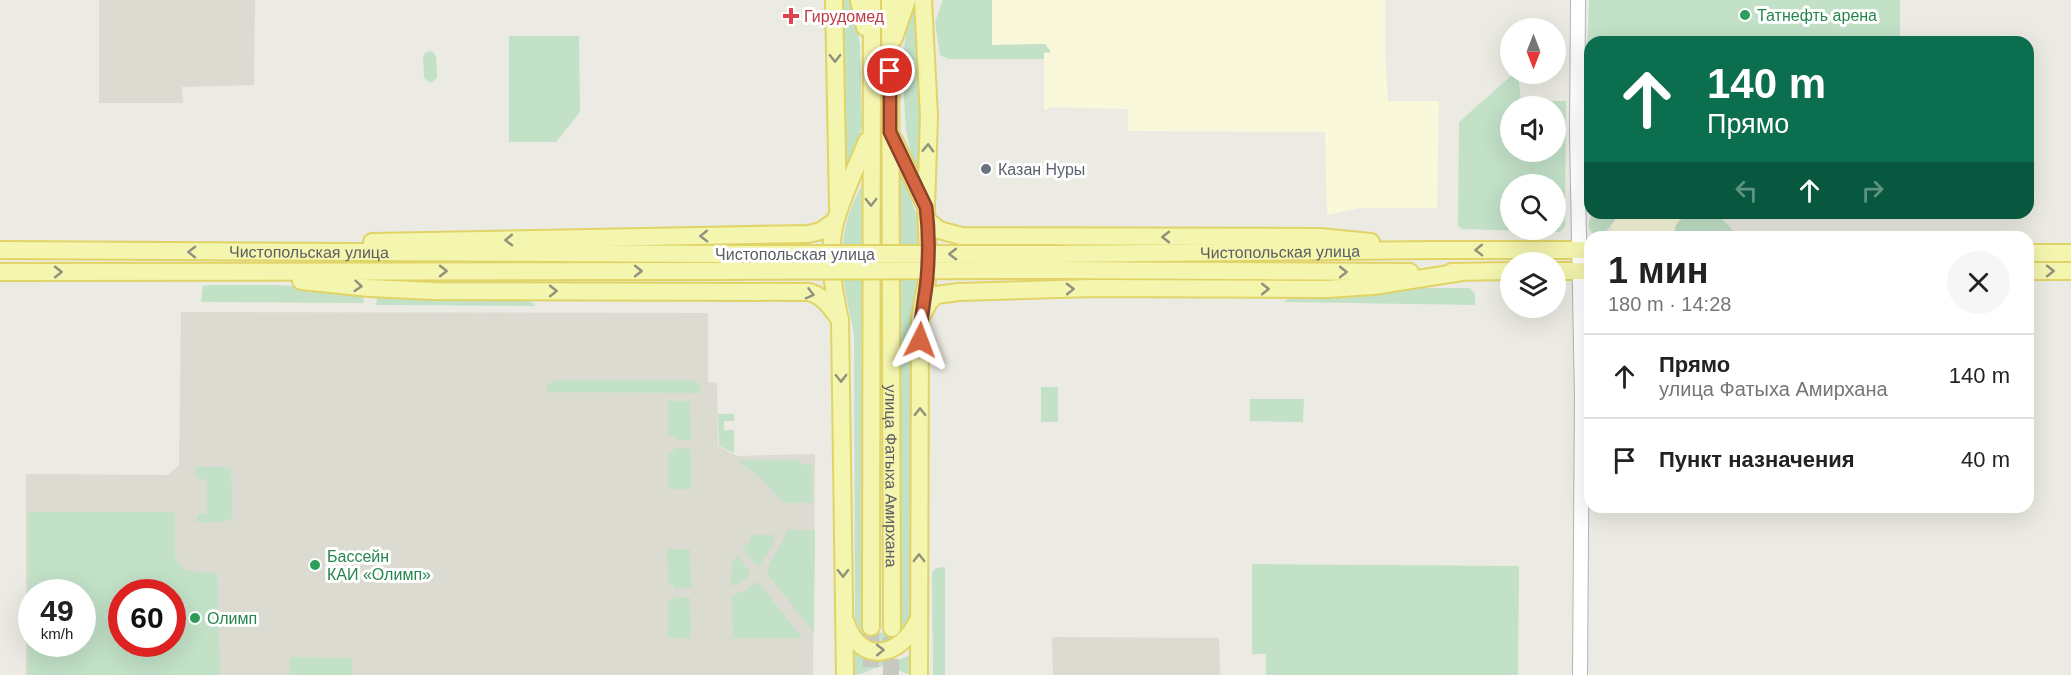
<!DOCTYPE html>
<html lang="ru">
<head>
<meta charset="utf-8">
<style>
	:root { --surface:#fff; --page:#f6f6f6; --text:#222; --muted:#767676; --line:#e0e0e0 }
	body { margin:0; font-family:Arial,sans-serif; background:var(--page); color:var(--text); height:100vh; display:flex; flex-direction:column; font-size:22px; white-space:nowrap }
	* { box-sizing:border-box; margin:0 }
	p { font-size:20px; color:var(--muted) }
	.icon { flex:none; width:33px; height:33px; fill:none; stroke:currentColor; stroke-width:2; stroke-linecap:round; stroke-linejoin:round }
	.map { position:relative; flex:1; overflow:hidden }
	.details { position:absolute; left:1584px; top:231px; width:450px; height:282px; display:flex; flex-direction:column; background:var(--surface); border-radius:18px; box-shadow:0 6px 24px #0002 }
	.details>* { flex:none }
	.banner { position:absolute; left:1584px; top:36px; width:450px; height:183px; border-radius:18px; box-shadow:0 6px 24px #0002; background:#0b6e4f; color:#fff; overflow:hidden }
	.needle { width:39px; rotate:180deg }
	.controls { position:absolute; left:1500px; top:18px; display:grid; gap:12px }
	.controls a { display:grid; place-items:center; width:66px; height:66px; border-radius:50%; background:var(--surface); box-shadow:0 6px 24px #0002; font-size:30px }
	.speed { position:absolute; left:18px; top:579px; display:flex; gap:12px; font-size:30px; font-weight:700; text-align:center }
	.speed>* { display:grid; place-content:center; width:78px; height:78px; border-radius:50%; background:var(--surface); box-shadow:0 6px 24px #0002; line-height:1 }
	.speed small { font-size:15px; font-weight:400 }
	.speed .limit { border:9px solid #d22; background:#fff; color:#111 }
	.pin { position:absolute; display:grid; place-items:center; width:51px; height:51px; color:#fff; margin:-26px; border:3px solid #fff; border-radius:50%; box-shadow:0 2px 6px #0007 }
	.me { position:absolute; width:66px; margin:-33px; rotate:3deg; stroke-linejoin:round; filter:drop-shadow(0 0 4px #0008) }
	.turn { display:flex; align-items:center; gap:21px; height:126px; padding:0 24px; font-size:27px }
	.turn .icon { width:78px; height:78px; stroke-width:2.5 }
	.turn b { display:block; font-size:42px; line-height:51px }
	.lanes { display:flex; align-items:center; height:57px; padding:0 24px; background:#0003; justify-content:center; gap:30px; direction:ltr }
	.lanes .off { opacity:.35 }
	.round { display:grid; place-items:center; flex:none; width:63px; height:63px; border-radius:32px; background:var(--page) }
	.headline { display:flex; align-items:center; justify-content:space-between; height:102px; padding:0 24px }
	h1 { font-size:36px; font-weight:700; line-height:45px }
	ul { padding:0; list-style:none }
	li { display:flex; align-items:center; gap:18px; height:84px; padding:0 24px; border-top:2px solid var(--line) }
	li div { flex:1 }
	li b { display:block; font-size:22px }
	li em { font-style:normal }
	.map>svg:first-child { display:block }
</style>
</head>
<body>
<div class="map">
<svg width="2071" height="675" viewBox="0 0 2071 675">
	<rect width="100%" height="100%" fill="#ecebe3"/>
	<g fill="#f9f8da">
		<path d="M 992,0 L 1385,0 L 1385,53 L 1388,101 L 1439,101 L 1437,208 L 1360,208 L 1327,215 L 1325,132 L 1128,131 L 1128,109 L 1052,107 L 1044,110 L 1044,53 L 1051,52 L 1045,44 L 992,45 Z"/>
		<path d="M 1620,213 L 1716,213 L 1691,214 L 1675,226 L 1674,233 L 1654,235 L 1652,232 L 1622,232 L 1618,235 L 1610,226 Z"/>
	</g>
	<g fill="#dbdbd1" fill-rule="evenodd">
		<path d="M 99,0 L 255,0 L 254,85 L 182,87 L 183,103 L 99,103 Z"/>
		<path d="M 181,312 L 708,313 L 708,382 L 717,383 L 718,446 L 737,456 L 815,454 L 813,675 L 26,675 L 26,474 L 168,475 L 179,465 ZM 32,592 L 82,592 L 82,644 L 32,644 ZM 122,592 L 172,592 L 172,644 L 122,644 Z"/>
		<path d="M 1052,637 L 1219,638 L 1220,675 L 1053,675 Z"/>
	</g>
	<g fill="#c2e1c7" fill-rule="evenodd">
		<path d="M 842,0 L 854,0 L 860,47 L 862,126 L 855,156 L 845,184 Z"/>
		<path d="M 943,0 L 992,0 L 992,45 L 1045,44 L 1051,52 L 1044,53 L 1044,59 L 949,59 L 940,55 L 935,22 Z"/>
		<path d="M 1589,0 L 1900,0 L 1900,42 L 1590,42 L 1590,49 L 1587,49 Z"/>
		<path d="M 915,2 L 920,136 L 919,176 C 915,164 910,152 908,140 C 905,126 905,113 904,98 C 903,64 902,34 915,2 Z"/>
		<path d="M 509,36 L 579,36 L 580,112 L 556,142 L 509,142 Z"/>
		<path d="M 432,51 L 436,56 L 437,78 L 431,83 L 424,78 L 423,57 L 426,52 Z"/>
		<path d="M 1513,74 L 1518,74 L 1521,101 L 1566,101 L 1565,226 L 1560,232 L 1461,229 L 1458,225 L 1459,122 ZM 1510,106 L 1556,106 L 1556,152 L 1510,152 ZM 1510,184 L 1556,184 L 1556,230 L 1510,230 Z"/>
		<path d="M 900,173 C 908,194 920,216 921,239 C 923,273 913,306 911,340 L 913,619 L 895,643 C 870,644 865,642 855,618 L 854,335 C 852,320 847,305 845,289 C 838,246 844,214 867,177 L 867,633 L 901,632 Z"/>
		<path d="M 1592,213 L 1620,213 C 1614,221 1606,235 1595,236 C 1584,225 1590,223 1592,213 Z"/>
		<path d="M 1715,213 L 1736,213 L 1736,218 L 1722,219 L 1738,236 L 1675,237 C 1672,213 1698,213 1715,213 Z"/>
		<path d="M 208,285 L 279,285 L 356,292 L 363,297 L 364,303 L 201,302 L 203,286 Z"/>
		<path d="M 1405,288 L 1470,288 L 1475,294 L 1475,305 L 1284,302 L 1288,299 Z"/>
		<path d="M 380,295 L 528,299 L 536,306 L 376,305 L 377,299 Z"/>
		<path d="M 553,380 L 691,380 L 698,383 L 701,393 L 546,392 L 547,386 Z"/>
		<rect x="1041" y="387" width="17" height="35"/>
		<path d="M 1250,399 L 1304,399 L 1303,422 L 1250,421 Z"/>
		<path d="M 668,401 L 690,401 L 691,440 L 676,440 L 673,436 L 668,435 Z"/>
		<path d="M 718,414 L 734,414 L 734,421 L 724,421 L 724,430 L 734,430 L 734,453 L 719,446 Z"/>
		<path d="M 675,448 L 691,449 L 691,489 L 668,489 L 668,454 L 672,453 Z"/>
		<path d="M 800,460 L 800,465 L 812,464 L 813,503 L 784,503 L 761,478 L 738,461 Z"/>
		<path d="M 197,467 L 231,467 L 232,516 L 228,521 L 202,523 L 196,521 L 198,514 L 207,513 L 207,480 L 196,478 L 195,469 Z"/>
		<path d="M 29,512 L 175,512 L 175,558 L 183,570 L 217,573 L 220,675 L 28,675 ZM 32,592 L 82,592 L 82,644 L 32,644 ZM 122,592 L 172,592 L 172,644 L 122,644 Z"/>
		<path d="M 787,530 L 815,530 L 814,633 L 767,573 C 766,564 784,544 787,530 Z"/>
		<path d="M 752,535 L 775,535 L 772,546 L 760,565 L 756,565 L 743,549 L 749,542 Z"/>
		<path d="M 667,549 L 690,549 L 691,588 L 675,589 L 673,585 L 668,584 Z"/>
		<path d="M 738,556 L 750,572 L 749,576 L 738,584 L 731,586 L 732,560 Z"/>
		<path d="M 1252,564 L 1519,566 L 1518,675 L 1266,675 L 1266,654 L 1252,654 Z"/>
		<path d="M 945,567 L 945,675 L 933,675 L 932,573 L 936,568 Z"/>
		<path d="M 757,582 L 759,583 L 802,638 L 733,638 L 732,595 L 743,592 Z"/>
		<path d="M 675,597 L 690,597 L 691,638 L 668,638 L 668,602 L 672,601 Z"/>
		<path d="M 855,652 C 873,664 895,667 913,652 L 915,675 C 905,675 897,667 886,666 C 874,666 864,675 853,675 L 853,653 Z"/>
		<path d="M 293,657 L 349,658 L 352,660 L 352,675 L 290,675 L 290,660 Z"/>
	</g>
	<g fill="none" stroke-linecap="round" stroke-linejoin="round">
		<g stroke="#c8c8c3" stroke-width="16" stroke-dasharray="16 8" stroke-linecap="butt">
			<path d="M 871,627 L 871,675"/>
			<path d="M 891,675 L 891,637"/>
		</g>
		<g stroke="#b3b4b8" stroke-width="16">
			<path id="minor" d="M 1578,0 L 1577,133 L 1582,397 L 1580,675"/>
		</g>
		<g stroke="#e1d467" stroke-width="20">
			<g id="major">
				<path d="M 834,0 L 838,207"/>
				<path d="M 859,0 L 865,27"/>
				<path id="s1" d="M 890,0 L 892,628"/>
				<path d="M 894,38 L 907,0"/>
				<path d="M 894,140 L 924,203"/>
				<path d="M 927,220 L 939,230 L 961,236 L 1320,237 L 1371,242"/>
				<path d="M 372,242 L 808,234 L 821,231 L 835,221"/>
				<path id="s2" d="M 0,250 L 717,254"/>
				<path d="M 2028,253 L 2071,253"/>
				<path id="s3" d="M 1054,254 L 1434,250 L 1590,250"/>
				<path d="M 1054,270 L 1410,272"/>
				<path d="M 1556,271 L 1590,271"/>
				<path d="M 2028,271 L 2071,271"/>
				<path d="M 0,272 L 717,271"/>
				<path d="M 1451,272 L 1510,271"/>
				<path d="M 301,281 L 370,288 L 434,291 L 809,292 C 824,296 831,308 840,320"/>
				<path d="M 924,312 L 929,302 L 936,295 L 959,292 L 1091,288 L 1327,289 L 1373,286 L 1462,272"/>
				<path d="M 846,623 C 861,666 901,657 918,620"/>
				<path d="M 871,627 L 872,0"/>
				<path d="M 845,675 L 840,320 C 833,288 827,255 835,223 C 842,196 856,168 867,141"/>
				<path d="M 919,675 L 920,318 L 927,280 L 928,253 L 926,207 L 929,116 L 923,0"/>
			</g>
		</g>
		<use href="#minor" stroke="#fff" stroke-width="14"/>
		<use href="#major" stroke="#f4f5ae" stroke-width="16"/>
		<g stroke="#e1d467" stroke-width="20" stroke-linecap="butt">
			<g id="major-bridge">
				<path d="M 717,254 L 1054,254"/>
				<path d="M 717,271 L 1054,270"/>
			</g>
		</g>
		<use href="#major-bridge" stroke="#f4f5ae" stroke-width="16"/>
	</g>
	<defs><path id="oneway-chevron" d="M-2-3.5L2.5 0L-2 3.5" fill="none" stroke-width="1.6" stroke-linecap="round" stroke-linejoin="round" transform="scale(1.5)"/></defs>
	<g stroke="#91927d">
		<use href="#oneway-chevron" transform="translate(835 58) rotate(89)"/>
		<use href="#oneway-chevron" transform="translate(928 148) rotate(-88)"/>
		<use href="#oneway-chevron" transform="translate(871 202) rotate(90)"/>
		<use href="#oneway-chevron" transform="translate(704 236) rotate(179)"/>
		<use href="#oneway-chevron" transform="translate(1166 237) rotate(-180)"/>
		<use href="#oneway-chevron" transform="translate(509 240) rotate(179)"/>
		<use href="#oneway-chevron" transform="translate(1479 250) rotate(179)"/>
		<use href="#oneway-chevron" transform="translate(192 252) rotate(-179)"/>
		<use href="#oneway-chevron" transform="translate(953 254) rotate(180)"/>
		<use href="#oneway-chevron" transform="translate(443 271)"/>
		<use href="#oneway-chevron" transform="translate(638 271)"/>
		<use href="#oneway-chevron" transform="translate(2050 271)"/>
		<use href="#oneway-chevron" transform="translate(58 272)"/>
		<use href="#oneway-chevron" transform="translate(1343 272)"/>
		<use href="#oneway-chevron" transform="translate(358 286) rotate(5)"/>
		<use href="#oneway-chevron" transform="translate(1070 289) rotate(-1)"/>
		<use href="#oneway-chevron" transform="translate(1265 289)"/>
		<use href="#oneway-chevron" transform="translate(553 291)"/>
		<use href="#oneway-chevron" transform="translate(810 294) rotate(15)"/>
		<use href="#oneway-chevron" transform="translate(841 378) rotate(89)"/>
		<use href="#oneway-chevron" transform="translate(920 412) rotate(-90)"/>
		<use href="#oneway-chevron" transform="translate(919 558) rotate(-90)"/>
		<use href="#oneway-chevron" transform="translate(843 573) rotate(89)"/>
		<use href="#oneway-chevron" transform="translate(880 650) rotate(-1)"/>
	</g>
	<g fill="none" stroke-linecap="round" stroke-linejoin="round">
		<g stroke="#8a422a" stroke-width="15">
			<path id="route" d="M 890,71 L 890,132 L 926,207 C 929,230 929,254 927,278 C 925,299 920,319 920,340"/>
		</g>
		<use href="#route" stroke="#d56540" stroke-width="10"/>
	</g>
	<g fill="#2e9e5b" stroke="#fff" stroke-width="2">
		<circle cx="1745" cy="15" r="6"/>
		<circle cx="315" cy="565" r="6"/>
		<circle cx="195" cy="618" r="6"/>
	</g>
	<path fill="#e0444e" stroke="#fff" stroke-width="2" d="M788 7h6v6h6v6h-6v6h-6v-6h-6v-6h6z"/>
	<circle fill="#6b7280" stroke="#fff" stroke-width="2" cx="986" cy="169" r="6"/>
	<g text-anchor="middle" stroke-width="6" stroke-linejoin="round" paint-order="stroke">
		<g font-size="16" fill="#27864d" stroke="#fff" text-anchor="start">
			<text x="1757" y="21">Татнефть арена</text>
			<text x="327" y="562">Бассейн<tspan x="327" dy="18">КАИ «Олимп»</tspan></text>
			<text x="207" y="624">Олимп</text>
		</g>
		<g font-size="16" fill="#be3a42" stroke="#fff" text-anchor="start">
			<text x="804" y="22">Гирудомед</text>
		</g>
		<g font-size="16" fill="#5b616d" stroke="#fff" text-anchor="start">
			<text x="998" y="175">Казан Нуры</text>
		</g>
		<g font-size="16" fill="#5b5d62" stroke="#fff">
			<text dy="6" stroke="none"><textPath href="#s3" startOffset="226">Чистопольская улица</textPath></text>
			<text dy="6" stroke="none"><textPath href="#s2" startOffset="309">Чистопольская улица</textPath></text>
			<text x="795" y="260">Чистопольская улица</text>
			<text dy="6" stroke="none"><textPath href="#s1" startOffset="476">улица Фатыха Амирхана</textPath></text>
		</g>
	</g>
</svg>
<div class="controls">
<a><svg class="needle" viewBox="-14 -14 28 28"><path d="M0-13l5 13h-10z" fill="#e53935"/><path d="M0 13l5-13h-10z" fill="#767676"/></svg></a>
<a><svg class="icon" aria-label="sound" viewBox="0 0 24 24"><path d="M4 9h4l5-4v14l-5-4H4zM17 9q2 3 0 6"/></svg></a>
<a><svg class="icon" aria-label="search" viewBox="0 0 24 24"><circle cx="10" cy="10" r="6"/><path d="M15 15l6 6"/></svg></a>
<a><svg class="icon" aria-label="layers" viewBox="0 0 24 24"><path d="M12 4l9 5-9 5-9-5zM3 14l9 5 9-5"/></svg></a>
</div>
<div class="speed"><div>49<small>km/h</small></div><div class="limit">60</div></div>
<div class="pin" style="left:890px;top:71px;background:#d93025"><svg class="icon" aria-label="arrive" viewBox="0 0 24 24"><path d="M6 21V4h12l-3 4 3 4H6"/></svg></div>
<svg class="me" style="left:920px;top:340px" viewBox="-20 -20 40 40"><path d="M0-17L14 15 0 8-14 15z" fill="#d56540" stroke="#fff" stroke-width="4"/></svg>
<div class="banner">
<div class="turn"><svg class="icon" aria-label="ahead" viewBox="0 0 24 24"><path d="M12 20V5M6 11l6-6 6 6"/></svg><div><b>140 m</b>Прямо</div></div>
<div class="lanes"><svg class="icon off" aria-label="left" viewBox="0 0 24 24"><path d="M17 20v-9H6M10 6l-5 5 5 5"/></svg><svg class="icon" aria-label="ahead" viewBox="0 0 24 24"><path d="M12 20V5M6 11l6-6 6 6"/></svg><svg class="icon off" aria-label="right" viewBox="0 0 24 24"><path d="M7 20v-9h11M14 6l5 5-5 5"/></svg></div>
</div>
<section class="details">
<div class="headline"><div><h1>1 мин</h1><p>180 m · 14:28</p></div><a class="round"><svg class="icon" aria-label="close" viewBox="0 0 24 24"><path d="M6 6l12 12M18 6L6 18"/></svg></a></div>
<ul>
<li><svg class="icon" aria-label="ahead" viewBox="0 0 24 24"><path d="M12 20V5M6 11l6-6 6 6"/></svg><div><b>Прямо</b><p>улица Фатыха Амирхана</p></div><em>140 m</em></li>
<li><svg class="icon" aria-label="arrive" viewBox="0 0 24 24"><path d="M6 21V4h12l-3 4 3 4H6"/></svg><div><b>Пункт назначения</b></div><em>40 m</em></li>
</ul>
</section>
</div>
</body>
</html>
